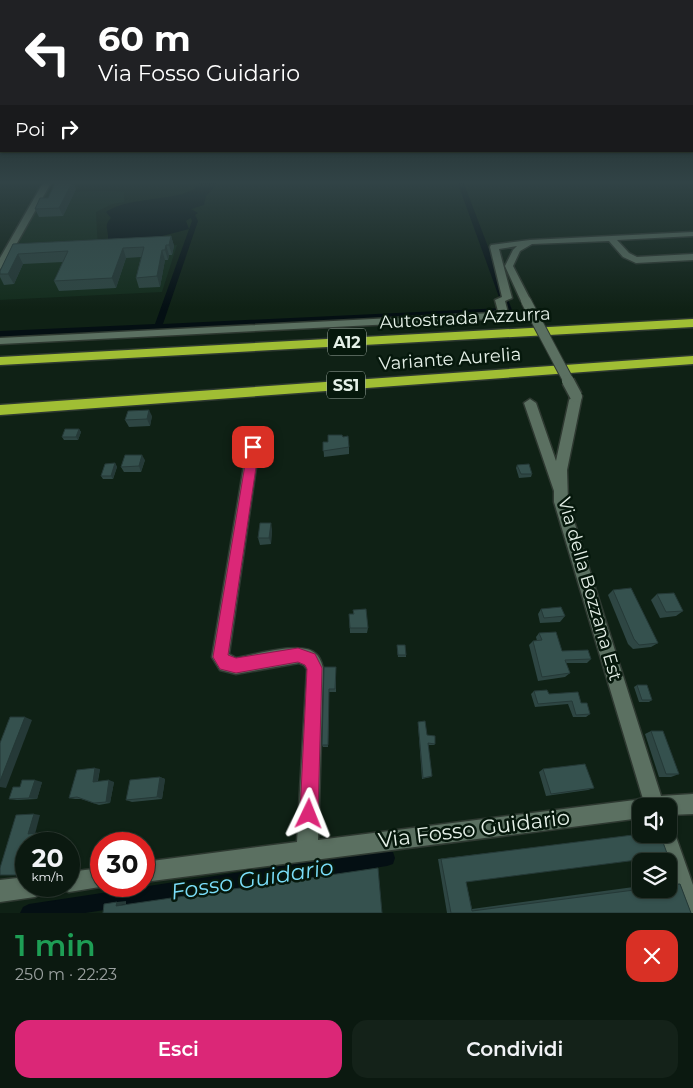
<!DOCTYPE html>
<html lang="it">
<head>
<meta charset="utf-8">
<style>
	:root { --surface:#0b1910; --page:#142219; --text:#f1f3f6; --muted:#9aa09f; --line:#2b3830; --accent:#db2777 }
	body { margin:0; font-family:Montserrat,sans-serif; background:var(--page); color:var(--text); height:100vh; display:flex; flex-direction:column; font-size:19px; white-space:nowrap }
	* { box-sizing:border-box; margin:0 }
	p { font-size:16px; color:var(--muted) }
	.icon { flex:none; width:28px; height:28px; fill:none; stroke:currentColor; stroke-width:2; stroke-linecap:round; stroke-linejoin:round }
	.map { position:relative; height:913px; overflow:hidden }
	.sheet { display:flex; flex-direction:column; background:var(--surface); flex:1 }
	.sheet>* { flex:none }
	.top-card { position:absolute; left:0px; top:0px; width:694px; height:152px; box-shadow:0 1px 4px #0004,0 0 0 1px var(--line); background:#202124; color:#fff; overflow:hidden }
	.buttons { position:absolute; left:632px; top:798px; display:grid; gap:10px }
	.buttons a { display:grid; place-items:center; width:45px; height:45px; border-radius:10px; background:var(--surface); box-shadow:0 1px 4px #0004,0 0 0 1px var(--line); font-size:25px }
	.speed { position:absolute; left:15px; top:832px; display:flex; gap:10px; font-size:25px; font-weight:700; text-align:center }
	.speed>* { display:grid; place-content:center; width:65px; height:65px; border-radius:50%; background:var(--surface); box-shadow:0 1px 4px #0004,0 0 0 1px var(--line); line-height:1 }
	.speed small { font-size:12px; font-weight:400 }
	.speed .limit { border:8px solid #d22; background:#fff; color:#111 }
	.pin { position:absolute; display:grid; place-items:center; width:42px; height:42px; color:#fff; margin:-21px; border-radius:10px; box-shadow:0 2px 8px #0006 }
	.me { position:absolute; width:55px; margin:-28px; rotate:2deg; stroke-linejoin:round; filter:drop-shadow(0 0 4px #0008) }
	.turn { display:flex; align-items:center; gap:18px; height:105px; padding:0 15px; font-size:22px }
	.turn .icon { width:65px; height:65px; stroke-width:2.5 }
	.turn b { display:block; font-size:35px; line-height:42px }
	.then { display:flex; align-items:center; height:48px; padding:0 15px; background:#0003; gap:10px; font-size:19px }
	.round { display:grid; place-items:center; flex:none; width:52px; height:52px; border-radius:15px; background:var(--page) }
	.overview { display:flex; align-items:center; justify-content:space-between; height:85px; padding:0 15px }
	h1 { font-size:30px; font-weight:600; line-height:38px; color:#1e9e55 }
	.primary-button { display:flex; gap:10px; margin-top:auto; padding:10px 15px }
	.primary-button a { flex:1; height:58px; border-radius:15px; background:var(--accent); color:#fff; font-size:20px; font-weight:600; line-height:58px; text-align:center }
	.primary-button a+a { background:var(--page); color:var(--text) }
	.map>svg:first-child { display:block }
</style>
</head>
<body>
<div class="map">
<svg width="693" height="913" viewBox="0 0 693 913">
	<rect width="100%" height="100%" fill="#0f2115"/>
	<g fill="#132c1c">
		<path d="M 108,191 L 124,192 L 124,202 L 112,204 L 96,212 L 98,248 L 9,253 L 43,193 Z"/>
		<path d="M 177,245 L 162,292 L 0,300 L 0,270 L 8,255 Z"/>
	</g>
	<path fill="#040f13" d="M 201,181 L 219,181 L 214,183 L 217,184 L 206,196 L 204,205 L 191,209 L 198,213 L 186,221 L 189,229 L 158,237 L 108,239 C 109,230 103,226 111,218 L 106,212 C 131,194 190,204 201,181 Z"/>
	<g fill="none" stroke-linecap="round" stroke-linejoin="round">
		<g fill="#040f13" fill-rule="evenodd">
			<path d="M 457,181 L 463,181 L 512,310 L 511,312 L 0,337 L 0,331 L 155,324 L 192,221 L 190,216 L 193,214 L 195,215 L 198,221 L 163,324 L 503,308 Z"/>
			<path d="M 387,850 L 393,852 L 395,858 L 393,864 L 387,866 L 85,913 L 20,913 L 23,907 L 29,904 Z"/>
		</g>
		<g stroke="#2e3931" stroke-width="3">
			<g id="minor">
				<path d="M 44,181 L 52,181 L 4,266 L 0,269 L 0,258 Z"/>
				<path d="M 693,232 L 693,236 L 617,240 L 629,253 L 637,257 L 693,254 L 693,260 L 636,263 L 623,257 L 609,241 L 532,244 L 520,251 L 513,266 L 531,301 L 526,304 L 521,301 L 505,266 L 513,250 L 517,246 L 499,249 L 512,298 L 505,301 L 508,313 L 506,315 L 492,319 L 0,344 L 0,338 L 492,313 L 498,311 L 495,300 L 502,297 L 490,247 L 491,245 L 530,240 Z"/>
				<path d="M 576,392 L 582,396 L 567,470 L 568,502 L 661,796 L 693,794 L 693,814 L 669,815 L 669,806 L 641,806 L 641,818 L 144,882 L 144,862 L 297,842 L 307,669 L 304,665 L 299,663 L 236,674 L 220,670 L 212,657 L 247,447 L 253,442 L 259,447 L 229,654 L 236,658 C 254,655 303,640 316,654 C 320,657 322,664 323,668 L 318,840 L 643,799 L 554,502 L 554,491 L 524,403 L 530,399 L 536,403 L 556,461 L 570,396 Z"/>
				<path d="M 669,826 L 672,827 L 675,834 L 693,885 L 693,913 L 681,913 L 669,875 L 669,861 L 664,861 L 655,834 L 669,834 Z"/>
				<path d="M 101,868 L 101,886 L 106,886 L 69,892 L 62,889 L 60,886 L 69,886 L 69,872 Z"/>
				<path d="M 26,877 L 26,886 L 45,886 L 42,893 L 35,897 L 0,902 L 0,880 Z"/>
			</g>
		</g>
		<g stroke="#2e3931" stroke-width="3">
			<g id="highway">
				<path d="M 693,319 L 693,327 L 0,365 L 0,357 Z"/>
				<path d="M 693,356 L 693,364 L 0,415 L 0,405 Z"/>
			</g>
		</g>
		<use href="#minor" fill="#5b7061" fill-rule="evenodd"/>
		<use href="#highway" fill="#a0be34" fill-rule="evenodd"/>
		<g stroke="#2e3931" stroke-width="12" stroke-linecap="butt">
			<path id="minor-bridge-far1" d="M 526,301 L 569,382"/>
		</g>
		<g stroke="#2e3931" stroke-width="15" stroke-linecap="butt">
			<path id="minor-bridge" d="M 568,381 L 576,396"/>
		</g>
		<use href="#minor-bridge-far1" stroke="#5b7061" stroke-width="10"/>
		<use href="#minor-bridge" stroke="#5b7061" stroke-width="12"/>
	</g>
	<g fill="#2e4643">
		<path d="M 180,181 L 190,181 L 189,184 L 181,184 Z"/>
		<path d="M 76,189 L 63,216 L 39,217 L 35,209 L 48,198 Z"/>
		<path d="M 171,236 L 174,246 L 172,255 L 169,255 L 168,260 L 165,260 L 160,287 L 139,288 L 136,278 L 141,257 L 126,258 L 116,288 L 59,291 L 54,281 L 63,262 L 23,264 L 14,284 L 4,285 L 0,277 L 0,271 L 13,244 Z"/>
		<path d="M 152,416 L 150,426 L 129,427 L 125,420 Z"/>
		<path d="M 79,429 L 81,432 L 78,440 L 64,440 L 62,437 Z"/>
		<path d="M 343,437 L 349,447 L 349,454 L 324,457 L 323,442 L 328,442 Z"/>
		<path d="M 145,460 L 141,472 L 124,472 L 121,467 Z"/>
		<path d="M 115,463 L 117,467 L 113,479 L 103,479 L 101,476 Z"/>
		<path d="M 517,465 L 532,474 L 531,477 L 519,478 L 516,468 Z"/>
		<path d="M 272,529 L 271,544 L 260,545 L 258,538 Z"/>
		<path d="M 613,590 L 658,643 L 651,647 L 633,649 L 628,644 L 608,595 Z"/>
		<path d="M 657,594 L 683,611 L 676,616 L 660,618 L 651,600 Z"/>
		<path d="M 541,609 L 565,616 L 560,622 L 540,623 L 538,614 Z"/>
		<path d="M 353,610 L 368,628 L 367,633 L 350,633 L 349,614 L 353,614 Z"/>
		<path d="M 539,633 L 562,651 L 591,659 L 587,663 L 566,663 L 570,673 L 565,677 L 538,681 L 529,645 L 533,641 L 537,641 L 536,637 Z"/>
		<path d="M 397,645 L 406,655 L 406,657 L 398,657 L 397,648 Z"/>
		<path d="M 324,667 L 336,667 L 336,692 L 329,692 L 328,747 L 323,747 L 322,745 Z"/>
		<path d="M 637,685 L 652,700 L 649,702 L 639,702 L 634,687 Z"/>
		<path d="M 534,691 L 581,703 L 590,714 L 586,717 L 573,717 L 568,704 L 535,707 L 531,694 Z"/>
		<path d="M 418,722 L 427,735 L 435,744 L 434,745 L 428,745 L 432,776 L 431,777 L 422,779 L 418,724 Z"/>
		<path d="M 651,731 L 679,774 L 671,777 L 659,777 L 645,734 Z"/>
		<path d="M 100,769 L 98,781 L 114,782 L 110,803 L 99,805 L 81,799 L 75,799 L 69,798 Z"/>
		<path d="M 543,769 L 594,788 L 588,790 L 546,796 L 539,772 Z"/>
		<path d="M 160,777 L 165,779 L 162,799 L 132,802 L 126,800 Z"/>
		<path d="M 42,782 L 37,799 L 17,800 L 9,799 L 20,787 Z"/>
		<path d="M 641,834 L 466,882 L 472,909 L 641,886 L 641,889 L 669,889 L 669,883 L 680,884 L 691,913 L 447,913 L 438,859 Z"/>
	</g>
	<g fill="#253937">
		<path d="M 73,181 L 76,189 L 63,216 L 59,208 Z"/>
		<path d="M 171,236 L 174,246 L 172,255 L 169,245 Z"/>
		<path d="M 166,245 L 169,255 L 168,260 L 165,250 Z"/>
		<path d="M 123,248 L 126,258 L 116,288 L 112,278 Z"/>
		<path d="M 162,250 L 165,260 L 160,287 L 157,276 Z"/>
		<path d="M 18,254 L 23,264 L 14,284 L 8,274 Z"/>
		<path d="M 149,410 L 152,416 L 150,426 L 147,419 Z"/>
		<path d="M 79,429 L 81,432 L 78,440 L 76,437 Z"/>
		<path d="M 142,455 L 145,460 L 141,472 L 139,466 Z"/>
		<path d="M 115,463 L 117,467 L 113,479 L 111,476 Z"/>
		<path d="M 271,523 L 272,529 L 271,544 L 269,538 Z"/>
		<path d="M 25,717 L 32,720 L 6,788 L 0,787 L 0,781 Z"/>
		<path d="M 95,768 L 100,769 L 97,783 L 93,782 Z"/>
		<path d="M 160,777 L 165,779 L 162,799 L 157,797 Z"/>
		<path d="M 35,780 L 42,782 L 37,799 L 29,798 Z"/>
		<path d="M 109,780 L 114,782 L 110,803 L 106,802 Z"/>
		<path d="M 34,814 L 40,815 L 35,834 L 28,834 Z"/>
		<path d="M 37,833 L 44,834 L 41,844 L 34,844 Z"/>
		<path d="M 126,901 L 126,904 L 116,906 L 117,902 Z"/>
	</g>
	<g fill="#35514e" stroke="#253937">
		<path d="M 73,181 L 59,208 L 35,209 L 40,198 L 48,198 L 56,182 Z"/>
		<path d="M 171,236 L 169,245 L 166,245 L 165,250 L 162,250 L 157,276 L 136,278 L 144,247 L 123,248 L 112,278 L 54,281 L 68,251 L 18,254 L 8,274 L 0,274 L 0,271 L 13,244 Z"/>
		<path d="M 149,410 L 147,419 L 125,420 L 128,411 Z"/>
		<path d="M 65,429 L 79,429 L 76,437 L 62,437 Z"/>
		<path d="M 328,435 L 342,435 L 343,437 L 348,436 L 349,447 L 323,451 L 323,442 L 328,442 Z"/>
		<path d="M 125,455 L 142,455 L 139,466 L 121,467 Z"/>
		<path d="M 115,463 L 111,476 L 101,476 L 105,464 Z"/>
		<path d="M 529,464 L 532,474 L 521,474 L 517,465 Z"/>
		<path d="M 260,523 L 271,523 L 269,538 L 258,538 Z"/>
		<path d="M 631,588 L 658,643 L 639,645 L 634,639 L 613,590 Z"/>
		<path d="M 674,593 L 683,611 L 666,612 L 657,594 Z"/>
		<path d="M 561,607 L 565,616 L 544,618 L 541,609 Z"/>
		<path d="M 366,609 L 368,628 L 350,628 L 349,614 L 354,614 L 353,610 Z"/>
		<path d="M 556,632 L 562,651 L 588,650 L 591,659 L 565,660 L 570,673 L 542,677 L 533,641 L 542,640 L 539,633 Z"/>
		<path d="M 397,645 L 405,645 L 406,655 L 398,655 Z"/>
		<path d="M 324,667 L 336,667 L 335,689 L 329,689 L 328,745 L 322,745 Z"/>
		<path d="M 637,685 L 647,685 L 652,700 L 642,700 Z"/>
		<path d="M 547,690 L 549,694 L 578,692 L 581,703 L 587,703 L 590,714 L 576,715 L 572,701 L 538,704 L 534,691 Z"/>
		<path d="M 10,717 L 25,717 L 0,781 L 0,743 Z"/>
		<path d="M 425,721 L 427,735 L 435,736 L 435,744 L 428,743 L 432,776 L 423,778 L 418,722 Z"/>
		<path d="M 651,731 L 663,731 L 679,774 L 666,774 Z"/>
		<path d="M 585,764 L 594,788 L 551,794 L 543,769 Z"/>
		<path d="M 95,768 L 93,782 L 109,780 L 106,802 L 94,803 L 77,797 L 69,798 L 77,770 Z"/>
		<path d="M 160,777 L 157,797 L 126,800 L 130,780 Z"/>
		<path d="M 22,780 L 35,780 L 29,798 L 9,799 L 13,787 L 20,787 Z"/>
		<path d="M 34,814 L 28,834 L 37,833 L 34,844 L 26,844 L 26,872 L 25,875 L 0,875 L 0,868 L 16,815 Z"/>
		<path d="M 641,834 L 660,834 L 668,856 L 466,882 L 472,911 L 642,889 L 669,889 L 669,885 L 680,884 L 691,913 L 451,913 L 441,859 Z"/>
		<path d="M 378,868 L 382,913 L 103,913 L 104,904 L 117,902 L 116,906 Z"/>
	</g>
	<linearGradient id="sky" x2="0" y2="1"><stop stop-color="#08120c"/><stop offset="0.59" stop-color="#314346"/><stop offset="1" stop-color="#314346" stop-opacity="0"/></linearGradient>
	<rect width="693" height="309" fill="url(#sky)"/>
	<path fill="#db2777" stroke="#8e194d" d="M 253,443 L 259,447 L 228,655 L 236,658 L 298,648 L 315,654 L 322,668 L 318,814 L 315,820 L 309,823 L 302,820 L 300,814 L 307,669 L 305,665 L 298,662 L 236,673 L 220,669 L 213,657 L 248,447 Z"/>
	<g text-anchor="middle" stroke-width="5" stroke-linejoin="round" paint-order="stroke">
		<g fill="#06180c" stroke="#a2afa6" stroke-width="1">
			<rect x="328" y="328.5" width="38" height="27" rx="4"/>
			<rect x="327" y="371.5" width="38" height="27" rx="4"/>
		</g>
		<g font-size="16" font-weight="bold" fill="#e5f0e8">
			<text x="347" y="348">A12</text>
			<text x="346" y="391">SS1</text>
		</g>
		<g font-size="18" fill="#e5f0e8" stroke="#06180c">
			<text transform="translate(465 318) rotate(-3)" y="6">Autostrada Azzurra</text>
			<text transform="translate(450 359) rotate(-4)" y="6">Variante Aurelia</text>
			<text transform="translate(590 589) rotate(74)" y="6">Via della Bozzana Est</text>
		</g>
		<g font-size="21" fill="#e5f0e8" stroke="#06180c">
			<text transform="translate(474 829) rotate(-7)" y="7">Via Fosso Guidario</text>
		</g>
		<g font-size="22" font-style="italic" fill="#7addf9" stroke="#06180c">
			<text transform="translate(252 879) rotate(-9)" y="8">Fosso Guidario</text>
		</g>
	</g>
</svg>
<div class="buttons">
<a><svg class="icon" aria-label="sound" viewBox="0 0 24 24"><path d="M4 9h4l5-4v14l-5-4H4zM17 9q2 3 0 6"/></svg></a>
<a><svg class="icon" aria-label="layers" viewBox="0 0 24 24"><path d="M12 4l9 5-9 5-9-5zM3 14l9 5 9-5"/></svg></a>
</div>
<div class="speed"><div>20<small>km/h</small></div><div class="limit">30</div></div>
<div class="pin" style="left:253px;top:447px;background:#d93025"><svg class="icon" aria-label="arrive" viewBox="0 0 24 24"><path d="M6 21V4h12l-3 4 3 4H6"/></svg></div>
<svg class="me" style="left:309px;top:814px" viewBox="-20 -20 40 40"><path d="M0-17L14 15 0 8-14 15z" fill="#db2777" stroke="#fff" stroke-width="4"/></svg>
<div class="top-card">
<div class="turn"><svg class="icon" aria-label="left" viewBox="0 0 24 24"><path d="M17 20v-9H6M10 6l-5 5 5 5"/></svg><div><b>60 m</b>Via Fosso Guidario</div></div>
<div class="then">Poi<svg class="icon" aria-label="right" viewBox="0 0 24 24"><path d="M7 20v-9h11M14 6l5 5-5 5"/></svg></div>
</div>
</div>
<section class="sheet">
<div class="overview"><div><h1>1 min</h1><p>250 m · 22:23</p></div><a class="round" style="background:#d93025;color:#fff"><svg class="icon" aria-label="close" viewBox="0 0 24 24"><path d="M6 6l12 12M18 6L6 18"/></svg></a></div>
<div class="primary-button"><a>Esci</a><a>Condividi</a></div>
</section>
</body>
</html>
